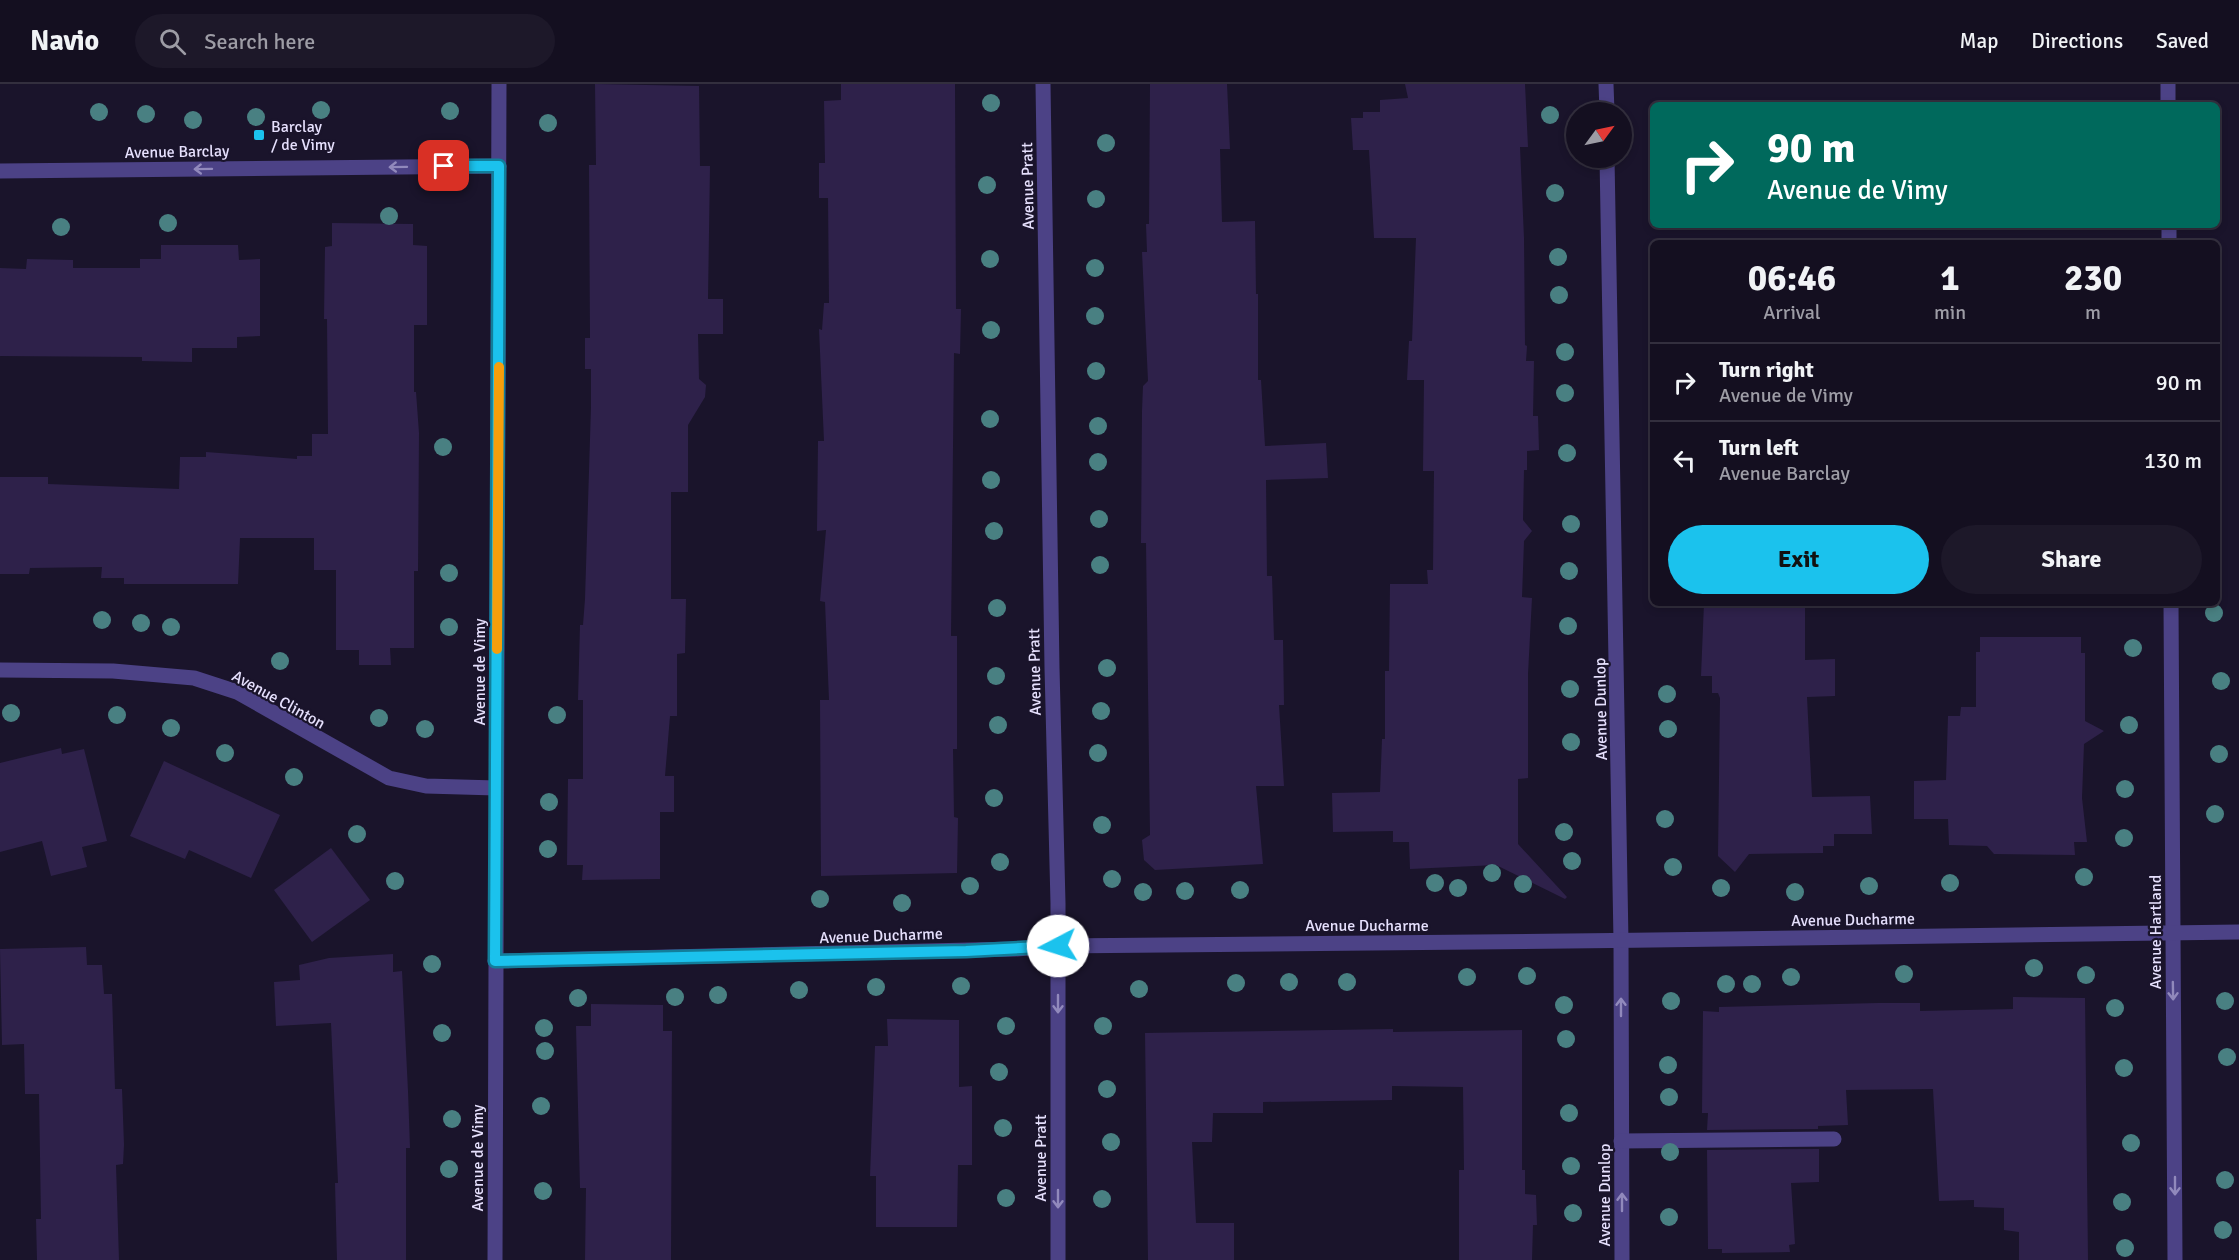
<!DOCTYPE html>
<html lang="en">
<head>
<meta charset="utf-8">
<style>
	:root { --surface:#140f20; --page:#1d1829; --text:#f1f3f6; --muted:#9d9ca5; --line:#332f3e; --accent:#1bc2ed }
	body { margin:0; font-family:Signika,sans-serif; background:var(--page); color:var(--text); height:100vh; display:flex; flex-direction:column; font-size:22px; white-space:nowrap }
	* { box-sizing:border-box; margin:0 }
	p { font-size:20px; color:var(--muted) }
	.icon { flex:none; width:33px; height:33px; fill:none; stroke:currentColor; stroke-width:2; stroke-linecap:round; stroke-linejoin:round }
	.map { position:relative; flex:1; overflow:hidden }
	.panel { position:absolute; left:1650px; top:156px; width:570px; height:366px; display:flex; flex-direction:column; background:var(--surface); border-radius:9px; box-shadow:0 3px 9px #0003,0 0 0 2px var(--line) }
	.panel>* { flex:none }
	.banner { position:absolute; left:1650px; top:18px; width:570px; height:126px; border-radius:9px; box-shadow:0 3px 9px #0003,0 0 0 2px var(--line); background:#00695c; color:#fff; overflow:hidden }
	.needle { width:39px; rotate:57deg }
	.controls { position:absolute; left:1566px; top:18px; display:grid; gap:12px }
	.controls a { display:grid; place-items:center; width:66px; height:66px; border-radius:50%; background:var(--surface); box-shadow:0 3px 9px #0003,0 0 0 2px var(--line); font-size:30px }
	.pin { position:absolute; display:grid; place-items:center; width:51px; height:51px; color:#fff; margin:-26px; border-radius:12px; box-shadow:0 3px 9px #0006 }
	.me { position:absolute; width:66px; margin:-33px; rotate:265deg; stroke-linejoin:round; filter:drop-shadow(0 0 4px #0008) }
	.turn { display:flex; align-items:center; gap:21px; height:126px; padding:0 18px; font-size:27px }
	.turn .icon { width:78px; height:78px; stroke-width:2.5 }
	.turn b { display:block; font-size:42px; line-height:51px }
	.eta { display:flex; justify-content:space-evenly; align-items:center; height:102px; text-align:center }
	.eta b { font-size:36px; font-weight:700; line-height:42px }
	.primary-button { display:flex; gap:12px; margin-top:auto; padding:12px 18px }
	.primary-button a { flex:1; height:69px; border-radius:36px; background:var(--accent); color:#111; font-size:24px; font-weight:700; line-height:69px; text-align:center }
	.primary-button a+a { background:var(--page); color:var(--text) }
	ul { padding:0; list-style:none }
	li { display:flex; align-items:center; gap:18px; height:78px; padding:0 18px; border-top:2px solid var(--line) }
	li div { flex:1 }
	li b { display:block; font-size:22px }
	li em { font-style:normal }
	header { display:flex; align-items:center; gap:36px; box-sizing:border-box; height:84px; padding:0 30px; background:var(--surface); border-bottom:2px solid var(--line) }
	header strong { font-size:28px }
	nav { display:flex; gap:33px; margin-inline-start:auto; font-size:21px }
	.search { width:420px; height:54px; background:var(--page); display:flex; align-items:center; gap:15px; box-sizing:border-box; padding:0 21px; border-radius:33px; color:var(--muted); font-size:22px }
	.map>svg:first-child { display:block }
</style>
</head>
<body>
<header>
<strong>Navio</strong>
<div class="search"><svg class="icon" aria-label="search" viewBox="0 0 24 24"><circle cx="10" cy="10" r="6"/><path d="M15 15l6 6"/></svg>Search here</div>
<nav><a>Map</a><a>Directions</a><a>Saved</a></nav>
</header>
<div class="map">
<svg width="2239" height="1176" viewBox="0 0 2239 1176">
	<rect width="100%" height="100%" fill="#1a142b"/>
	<g fill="#2e214a">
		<path d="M 595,0 L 699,2 L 700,82 L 710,82 L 708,215 L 723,215 L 723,250 L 698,250 L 699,295 L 706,301 L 705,313 L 688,341 L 688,408 L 671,408 L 671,515 L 686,515 L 685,569 L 677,570 L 677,632 L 670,632 L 665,692 L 674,692 L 674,728 L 660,728 L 660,795 L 582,796 L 583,781 L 567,781 L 568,695 L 583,695 L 583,616 L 578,616 L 580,541 L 583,541 L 585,515 L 591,323 L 591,285 L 585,285 L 585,254 L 590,254 L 589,81 L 596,81 Z"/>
		<path d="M 841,0 L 955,0 L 956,225 L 961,225 L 960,270 L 954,269 L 951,552 L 957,552 L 957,665 L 953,665 L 954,733 L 958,734 L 957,789 L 821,792 L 820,616 L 829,616 L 825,518 L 820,517 L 826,446 L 817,447 L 818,357 L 824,357 L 819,245 L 822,246 L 824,219 L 829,219 L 828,114 L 819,114 L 819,79 L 825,79 L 824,17 L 841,16 Z"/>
		<path d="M 1150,0 L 1227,0 L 1230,65 L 1220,65 L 1222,138 L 1255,137 L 1256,210 L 1258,210 L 1258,296 L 1261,296 L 1265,362 L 1326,359 L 1328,394 L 1266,396 L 1267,492 L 1272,492 L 1274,556 L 1283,556 L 1284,621 L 1279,621 L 1284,702 L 1256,702 L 1263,780 L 1155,786 L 1144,776 L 1142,756 L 1150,751 L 1146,459 L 1141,459 L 1142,327 L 1143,302 L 1148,297 L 1142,168 L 1147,168 L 1146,140 L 1149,140 Z"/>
		<path d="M 1405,0 L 1525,0 L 1528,63 L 1520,63 L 1524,154 L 1525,261 L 1527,262 L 1526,277 L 1534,277 L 1533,332 L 1538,332 L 1539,366 L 1527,367 L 1527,386 L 1524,386 L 1523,436 L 1532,447 L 1524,457 L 1522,513 L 1532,514 L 1528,590 L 1528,694 L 1518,695 L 1518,760 L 1567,813 L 1565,815 L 1496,781 L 1410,785 L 1409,758 L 1393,758 L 1393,747 L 1333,748 L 1332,709 L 1380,708 L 1382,655 L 1385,655 L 1385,587 L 1389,587 L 1390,500 L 1428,500 L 1427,486 L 1433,486 L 1434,387 L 1423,387 L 1424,296 L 1407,296 L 1409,257 L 1412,257 L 1416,154 L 1374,154 L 1369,66 L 1353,66 L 1351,34 L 1363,34 L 1363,28 L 1380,28 L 1380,16 L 1408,14 Z"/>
		<path d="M 332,139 L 413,140 L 413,161 L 427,162 L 427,241 L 414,241 L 414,308 L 416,308 L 419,349 L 418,487 L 414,487 L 414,564 L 390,564 L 391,581 L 359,581 L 359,566 L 336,566 L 336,486 L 314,486 L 314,454 L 240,454 L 238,500 L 124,500 L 124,494 L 101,494 L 102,483 L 30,484 L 29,490 L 0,490 L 0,393 L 48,393 L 48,400 L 179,405 L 180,373 L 206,373 L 206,368 L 297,375 L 297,372 L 312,372 L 312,350 L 328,350 L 327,235 L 324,235 L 325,163 L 332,162 Z"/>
		<path d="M 161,161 L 238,161 L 239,176 L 260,175 L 260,252 L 237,253 L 237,264 L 192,264 L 192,278 L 142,277 L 142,273 L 0,272 L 0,184 L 26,185 L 27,175 L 73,176 L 73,184 L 140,184 L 140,175 L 161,175 Z"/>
		<path d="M 1704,519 L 1805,519 L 1805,576 L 1835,575 L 1835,612 L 1807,613 L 1812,713 L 1870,712 L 1872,750 L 1834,750 L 1834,762 L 1823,762 L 1823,769 L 1749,770 L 1735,788 L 1718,772 L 1720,614 L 1718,609 L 1712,609 L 1712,592 L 1701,592 Z"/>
		<path d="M 1980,553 L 2081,553 L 2081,569 L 2085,569 L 2085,637 L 2104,647 L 2084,660 L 2082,714 L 2087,758 L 2074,758 L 2075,771 L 1994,770 L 1987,762 L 1949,761 L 1948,735 L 1914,735 L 1914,697 L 1946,696 L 1948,632 L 1960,632 L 1961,623 L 1976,623 L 1976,568 L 1980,568 Z"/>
		<path d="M 61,664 L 62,670 L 84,665 L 107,757 L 82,763 L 87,783 L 51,792 L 42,757 L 0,768 L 0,679 Z"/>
		<path d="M 164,677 L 280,731 L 251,794 L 189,766 L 185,775 L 130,752 Z"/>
		<path d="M 331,764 L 370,816 L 312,858 L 274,806 Z"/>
		<path d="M 86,863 L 87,881 L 102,881 L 104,910 L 112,910 L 115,1005 L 122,1005 L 124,1061 L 123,1080 L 116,1081 L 119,1176 L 37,1176 L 36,1135 L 41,1135 L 39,1010 L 25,1010 L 24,960 L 2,961 L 0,865 Z"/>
		<path d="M 393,870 L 393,888 L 402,887 L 408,1007 L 410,1064 L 406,1064 L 406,1176 L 337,1176 L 335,1099 L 338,1099 L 331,939 L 276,942 L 274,898 L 300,896 L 299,881 L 329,874 Z"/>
		<path d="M 2013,913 L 2085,914 L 2088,1176 L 2019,1176 L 2019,1148 L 2004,1146 L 2004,1124 L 1974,1123 L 1974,1116 L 1939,1117 L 1933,1005 L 1846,1006 L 1848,1041 L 1818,1042 L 1818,1045 L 1707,1046 L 1708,1029 L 1702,1029 L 1703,927 L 1719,928 L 1719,923 L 1878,919 L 1920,919 L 1920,927 L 2013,925 Z"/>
		<path d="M 591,920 L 663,921 L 663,947 L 672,947 L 671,1176 L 585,1176 L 586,1104 L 580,1104 L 576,942 L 591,942 Z"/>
		<path d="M 887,935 L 959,936 L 959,1003 L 972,1002 L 972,1081 L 958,1081 L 957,1143 L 876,1143 L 876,1092 L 870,1092 L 875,962 L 888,962 Z"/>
		<path d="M 1393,945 L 1393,948 L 1522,946 L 1522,1086 L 1525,1086 L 1525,1110 L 1536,1111 L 1537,1141 L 1533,1141 L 1532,1176 L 1459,1176 L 1459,1086 L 1464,1086 L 1463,1003 L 1392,1002 L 1392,1016 L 1263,1018 L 1263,1029 L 1213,1029 L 1212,1058 L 1192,1058 L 1196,1139 L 1234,1139 L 1234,1176 L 1148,1176 L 1145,949 Z"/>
		<path d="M 1819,1065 L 1819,1098 L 1791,1099 L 1795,1160 L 1789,1161 L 1790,1168 L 1722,1169 L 1722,1165 L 1708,1165 L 1707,1066 Z"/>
	</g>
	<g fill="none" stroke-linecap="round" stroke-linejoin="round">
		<g stroke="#4c4286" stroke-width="15">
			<path d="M 1043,0 L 1052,584 L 1058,819 L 1058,1176"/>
			<path d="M 1606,0 L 1607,28"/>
			<path d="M 2168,0 L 2168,21"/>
			<path d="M 1607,74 L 1621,857 L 1622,1176"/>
			<path d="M 0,87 L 499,82"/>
			<path d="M 2169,141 L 2169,159"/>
			<path d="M 2171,519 L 2175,1176"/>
			<path d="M 0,586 L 113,587 L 194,594 L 237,608 L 389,694 L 426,702 L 496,704"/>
			<path d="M 495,877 L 1014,865 L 1058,862 C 1452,861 1845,852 2239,848"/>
			<path d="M 1621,1057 L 1834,1055"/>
			<path d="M 495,1176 L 499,0"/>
		</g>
	</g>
	<g fill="#498082">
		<circle cx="991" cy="19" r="9"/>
		<circle cx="321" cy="26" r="9"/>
		<circle cx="450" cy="27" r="9"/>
		<circle cx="99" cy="28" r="9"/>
		<circle cx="146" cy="30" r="9"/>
		<circle cx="1550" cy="31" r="9"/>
		<circle cx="256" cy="33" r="9"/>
		<circle cx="193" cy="36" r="9"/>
		<circle cx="548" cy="39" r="9"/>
		<circle cx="1106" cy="59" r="9"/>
		<circle cx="987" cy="101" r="9"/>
		<circle cx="1555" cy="109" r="9"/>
		<circle cx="1096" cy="115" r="9"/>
		<circle cx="389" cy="132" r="9"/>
		<circle cx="168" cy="139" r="9"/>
		<circle cx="61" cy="143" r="9"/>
		<circle cx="1558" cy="173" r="9"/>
		<circle cx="990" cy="175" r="9"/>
		<circle cx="1095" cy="184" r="9"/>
		<circle cx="1559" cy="211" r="9"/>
		<circle cx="1095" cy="232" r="9"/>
		<circle cx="991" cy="246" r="9"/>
		<circle cx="1565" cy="268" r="9"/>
		<circle cx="1096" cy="287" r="9"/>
		<circle cx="1565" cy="309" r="9"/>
		<circle cx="990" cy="335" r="9"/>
		<circle cx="1098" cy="342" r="9"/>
		<circle cx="443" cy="363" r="9"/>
		<circle cx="1567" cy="369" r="9"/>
		<circle cx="1098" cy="378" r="9"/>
		<circle cx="991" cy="396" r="9"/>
		<circle cx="1099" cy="435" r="9"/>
		<circle cx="1571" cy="440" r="9"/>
		<circle cx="994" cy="447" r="9"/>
		<circle cx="1100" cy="481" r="9"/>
		<circle cx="1569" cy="487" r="9"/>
		<circle cx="449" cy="489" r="9"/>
		<circle cx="997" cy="524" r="9"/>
		<circle cx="2214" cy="529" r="9"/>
		<circle cx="102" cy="536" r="9"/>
		<circle cx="141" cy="539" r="9"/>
		<circle cx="1568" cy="542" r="9"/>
		<circle cx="171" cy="543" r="9"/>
		<circle cx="449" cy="543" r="9"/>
		<circle cx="2133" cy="564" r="9"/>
		<circle cx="280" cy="577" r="9"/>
		<circle cx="1107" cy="584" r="9"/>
		<circle cx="996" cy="592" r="9"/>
		<circle cx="2221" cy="597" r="9"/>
		<circle cx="1570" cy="605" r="9"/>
		<circle cx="1667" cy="610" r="9"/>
		<circle cx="1101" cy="627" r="9"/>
		<circle cx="11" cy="629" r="9"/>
		<circle cx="117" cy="631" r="9"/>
		<circle cx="557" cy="631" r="9"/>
		<circle cx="379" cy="634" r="9"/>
		<circle cx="998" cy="641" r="9"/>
		<circle cx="2129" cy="641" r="9"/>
		<circle cx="171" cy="644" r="9"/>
		<circle cx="425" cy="645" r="9"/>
		<circle cx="1668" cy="645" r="9"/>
		<circle cx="1571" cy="658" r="9"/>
		<circle cx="225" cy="669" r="9"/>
		<circle cx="1098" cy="669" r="9"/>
		<circle cx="2219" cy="670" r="9"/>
		<circle cx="294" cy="693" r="9"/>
		<circle cx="2125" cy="705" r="9"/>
		<circle cx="994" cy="714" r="9"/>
		<circle cx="549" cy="718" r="9"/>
		<circle cx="2215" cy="730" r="9"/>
		<circle cx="1665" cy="735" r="9"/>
		<circle cx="1102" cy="741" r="9"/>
		<circle cx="1564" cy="748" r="9"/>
		<circle cx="357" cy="750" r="9"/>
		<circle cx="2124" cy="754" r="9"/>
		<circle cx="548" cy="765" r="9"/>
		<circle cx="1572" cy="777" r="9"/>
		<circle cx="1000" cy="778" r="9"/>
		<circle cx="1673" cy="783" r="9"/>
		<circle cx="1492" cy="789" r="9"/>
		<circle cx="2084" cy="793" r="9"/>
		<circle cx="1112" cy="795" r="9"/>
		<circle cx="395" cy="797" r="9"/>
		<circle cx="1435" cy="799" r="9"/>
		<circle cx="1950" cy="799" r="9"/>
		<circle cx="1523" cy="800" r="9"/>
		<circle cx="970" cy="802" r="9"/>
		<circle cx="1869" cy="802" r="9"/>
		<circle cx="1458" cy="804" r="9"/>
		<circle cx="1721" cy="804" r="9"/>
		<circle cx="1240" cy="806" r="9"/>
		<circle cx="1185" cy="807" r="9"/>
		<circle cx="1143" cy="808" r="9"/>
		<circle cx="1795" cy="808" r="9"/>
		<circle cx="820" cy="815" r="9"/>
		<circle cx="902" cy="819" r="9"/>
		<circle cx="432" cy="880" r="9"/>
		<circle cx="2034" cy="884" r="9"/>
		<circle cx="1904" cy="890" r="9"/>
		<circle cx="2086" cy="891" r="9"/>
		<circle cx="1527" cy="892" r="9"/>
		<circle cx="1467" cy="893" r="9"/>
		<circle cx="1791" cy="893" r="9"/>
		<circle cx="1289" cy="898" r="9"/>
		<circle cx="1347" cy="898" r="9"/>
		<circle cx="1236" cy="899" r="9"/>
		<circle cx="1726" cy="900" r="9"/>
		<circle cx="1752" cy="900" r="9"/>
		<circle cx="961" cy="902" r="9"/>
		<circle cx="876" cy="903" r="9"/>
		<circle cx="1139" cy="905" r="9"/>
		<circle cx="799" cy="906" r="9"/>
		<circle cx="718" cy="911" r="9"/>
		<circle cx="675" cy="913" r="9"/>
		<circle cx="578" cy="914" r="9"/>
		<circle cx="1671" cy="917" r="9"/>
		<circle cx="2225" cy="917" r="9"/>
		<circle cx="1564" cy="921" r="9"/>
		<circle cx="2115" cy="924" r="9"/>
		<circle cx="1006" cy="942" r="9"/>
		<circle cx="1103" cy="942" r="9"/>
		<circle cx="544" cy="944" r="9"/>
		<circle cx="442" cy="949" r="9"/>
		<circle cx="1566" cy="955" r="9"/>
		<circle cx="545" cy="967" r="9"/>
		<circle cx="2227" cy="973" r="9"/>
		<circle cx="1668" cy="981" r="9"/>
		<circle cx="2124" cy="984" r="9"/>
		<circle cx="999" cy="988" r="9"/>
		<circle cx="1107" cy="1005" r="9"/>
		<circle cx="1669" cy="1013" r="9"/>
		<circle cx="541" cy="1022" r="9"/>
		<circle cx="1569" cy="1029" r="9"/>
		<circle cx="452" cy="1035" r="9"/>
		<circle cx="1003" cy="1044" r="9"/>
		<circle cx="1111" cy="1058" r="9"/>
		<circle cx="2131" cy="1059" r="9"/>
		<circle cx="1670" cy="1068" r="9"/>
		<circle cx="1571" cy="1082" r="9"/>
		<circle cx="449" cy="1085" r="9"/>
		<circle cx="2225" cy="1096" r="9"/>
		<circle cx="543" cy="1107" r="9"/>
		<circle cx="1006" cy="1114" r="9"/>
		<circle cx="1102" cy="1115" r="9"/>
		<circle cx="2122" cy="1118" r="9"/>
		<circle cx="1573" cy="1129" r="9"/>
		<circle cx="1669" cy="1133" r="9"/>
		<circle cx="2223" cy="1146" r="9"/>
		<circle cx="2125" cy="1164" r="9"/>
	</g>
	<defs><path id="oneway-shaft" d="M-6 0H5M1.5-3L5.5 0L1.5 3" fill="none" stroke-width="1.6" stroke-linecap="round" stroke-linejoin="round" transform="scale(1.5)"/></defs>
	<g stroke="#9189bc">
		<use href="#oneway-shaft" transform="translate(398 83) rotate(179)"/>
		<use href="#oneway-shaft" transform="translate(203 85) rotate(179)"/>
		<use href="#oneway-shaft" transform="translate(2173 907) rotate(89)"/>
		<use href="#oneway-shaft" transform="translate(1058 920) rotate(90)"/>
		<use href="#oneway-shaft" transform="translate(1621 923) rotate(-90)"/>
		<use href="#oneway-shaft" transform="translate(2175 1102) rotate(90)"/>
		<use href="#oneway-shaft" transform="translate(1058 1115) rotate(90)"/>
		<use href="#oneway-shaft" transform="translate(1622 1118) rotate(-90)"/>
	</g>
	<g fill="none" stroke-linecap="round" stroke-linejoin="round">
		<g stroke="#127e9a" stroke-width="15">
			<path id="route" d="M 444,82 L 499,82 L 495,877 L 966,867 L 1058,862"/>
		</g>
		<use href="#route" stroke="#1bc2ed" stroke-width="10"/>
		<path stroke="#f59e0b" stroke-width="10" d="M 497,565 L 499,283"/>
	</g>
	<rect fill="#1bc2ed" stroke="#1a142b" stroke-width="2" x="253" y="45" width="12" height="12" rx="3"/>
	<g text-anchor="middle" stroke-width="4.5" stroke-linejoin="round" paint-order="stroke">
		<g font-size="16" fill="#e6e0fd" stroke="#1a142b" text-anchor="start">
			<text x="271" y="48">Barclay<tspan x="271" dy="18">/ de Vimy</tspan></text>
		</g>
		<g font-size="16" fill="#e6e0fd" stroke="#1a142b">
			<text transform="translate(177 67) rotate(-1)" y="6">Avenue Barclay</text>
			<text transform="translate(1027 102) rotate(-91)" y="6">Avenue Pratt</text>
			<text transform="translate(479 588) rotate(-90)" y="6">Avenue de Vimy</text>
			<text transform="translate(1034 588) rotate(-91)" y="6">Avenue Pratt</text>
			<text transform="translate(279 615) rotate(29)" y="6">Avenue Clinton</text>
			<text transform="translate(1600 625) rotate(-91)" y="6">Avenue Dunlop</text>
			<text transform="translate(1853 835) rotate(-1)" y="6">Avenue Ducharme</text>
			<text x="1367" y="847">Avenue Ducharme</text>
			<text transform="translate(2155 848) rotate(-90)" y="6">Avenue Hartland</text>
			<text transform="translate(881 851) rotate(-2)" y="6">Avenue Ducharme</text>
			<text transform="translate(477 1074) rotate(-90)" y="6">Avenue de Vimy</text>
			<text transform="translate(1040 1074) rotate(-90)" y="6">Avenue Pratt</text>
			<text transform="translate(1604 1111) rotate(-90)" y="6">Avenue Dunlop</text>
		</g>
	</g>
</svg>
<div class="controls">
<a><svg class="needle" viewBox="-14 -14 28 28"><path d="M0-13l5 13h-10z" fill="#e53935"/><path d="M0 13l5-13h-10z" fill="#9d9ca5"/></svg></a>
</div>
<div class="pin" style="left:444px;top:82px;background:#d93025"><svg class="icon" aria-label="arrive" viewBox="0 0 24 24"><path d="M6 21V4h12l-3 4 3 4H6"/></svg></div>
<svg class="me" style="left:1058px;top:862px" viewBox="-20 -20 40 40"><circle r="19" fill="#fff"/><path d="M0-13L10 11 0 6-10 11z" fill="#1bc2ed"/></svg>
<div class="banner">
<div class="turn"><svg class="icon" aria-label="right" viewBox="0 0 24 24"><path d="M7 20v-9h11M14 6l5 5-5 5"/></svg><div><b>90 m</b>Avenue de Vimy</div></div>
</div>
<section class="panel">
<div class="eta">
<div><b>06:46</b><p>Arrival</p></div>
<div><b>1</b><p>min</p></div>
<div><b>230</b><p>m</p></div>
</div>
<ul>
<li><svg class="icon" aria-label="right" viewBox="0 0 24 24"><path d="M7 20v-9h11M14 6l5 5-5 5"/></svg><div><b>Turn right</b><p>Avenue de Vimy</p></div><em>90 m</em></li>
<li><svg class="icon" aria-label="left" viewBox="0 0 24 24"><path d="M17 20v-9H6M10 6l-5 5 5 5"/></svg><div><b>Turn left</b><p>Avenue Barclay</p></div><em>130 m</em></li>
</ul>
<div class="primary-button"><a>Exit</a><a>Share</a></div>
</section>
</div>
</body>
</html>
